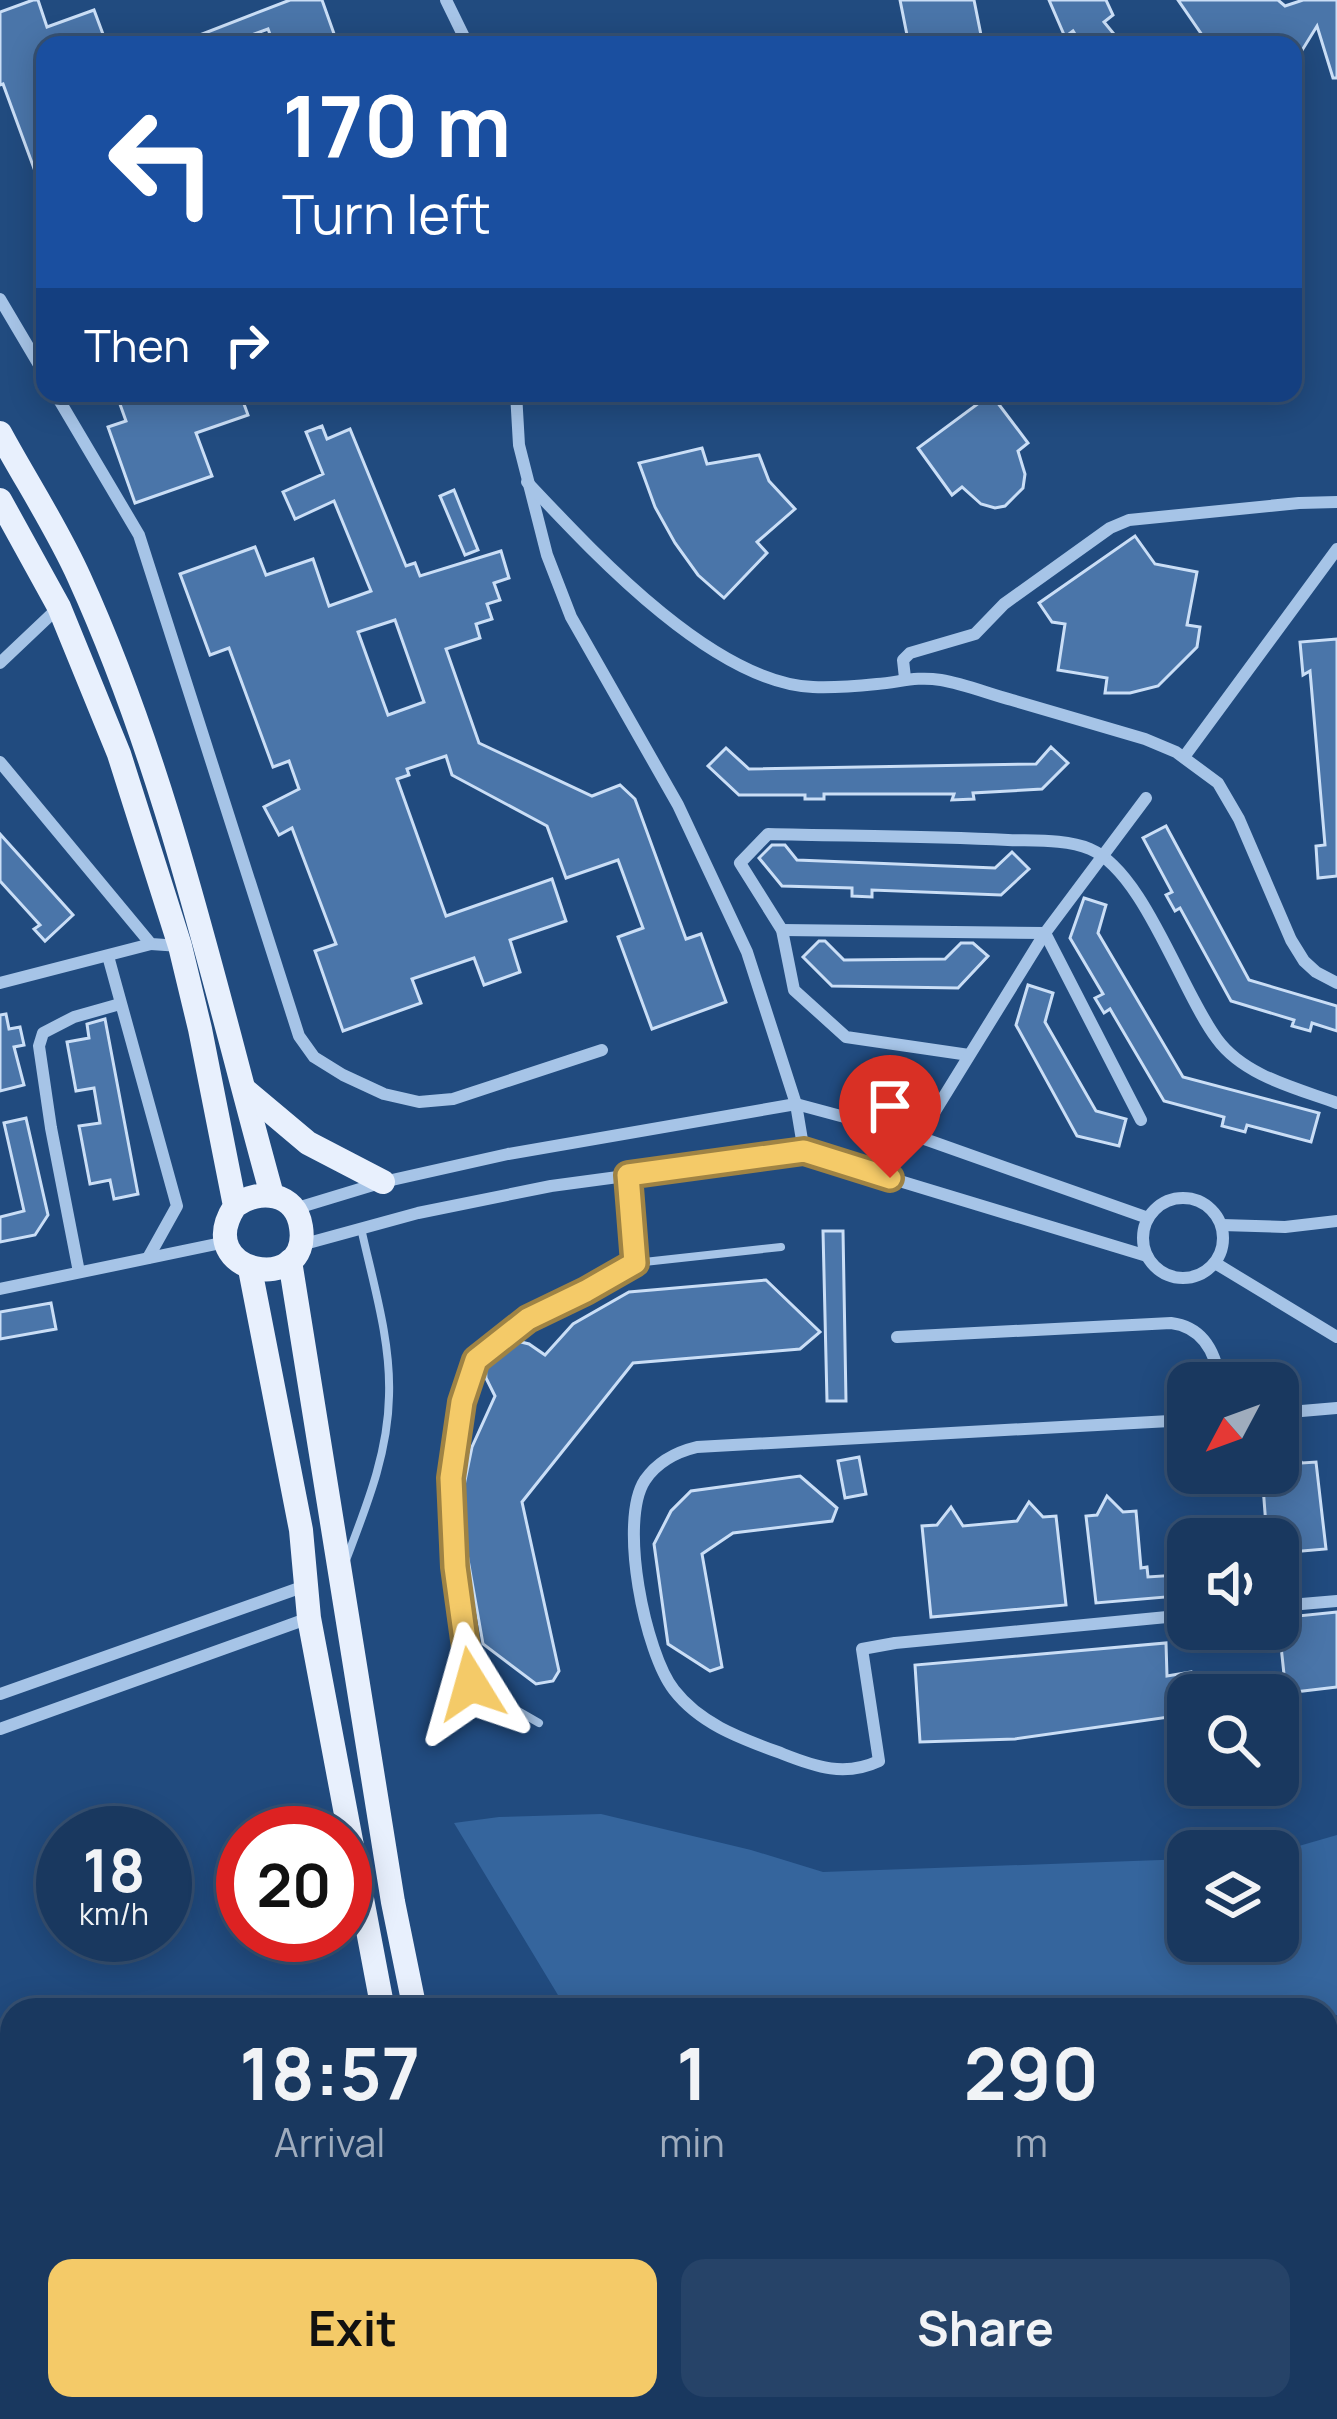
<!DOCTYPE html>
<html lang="en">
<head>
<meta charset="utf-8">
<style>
	:root { --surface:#19385f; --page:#264368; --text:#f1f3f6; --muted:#9facbd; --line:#375274; --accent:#f4ca68 }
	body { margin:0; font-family:Manrope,sans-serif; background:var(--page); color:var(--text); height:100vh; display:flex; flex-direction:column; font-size:45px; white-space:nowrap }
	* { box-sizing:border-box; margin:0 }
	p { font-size:39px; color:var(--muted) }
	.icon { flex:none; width:66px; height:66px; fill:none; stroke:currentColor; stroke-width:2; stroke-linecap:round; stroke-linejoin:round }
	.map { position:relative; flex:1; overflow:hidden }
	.drawer { position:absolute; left:0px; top:1998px; width:1338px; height:423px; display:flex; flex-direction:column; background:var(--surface); border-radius:36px 36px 0 0; box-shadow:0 6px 30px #0003,0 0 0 3px var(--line) }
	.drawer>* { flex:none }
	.banner { position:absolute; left:36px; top:36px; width:1266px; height:366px; border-radius:24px; box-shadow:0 6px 30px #0003,0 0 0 3px var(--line); background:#1a4fa0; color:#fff; overflow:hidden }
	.needle { width:78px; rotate:229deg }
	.controls { position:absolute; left:1167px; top:1362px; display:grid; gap:24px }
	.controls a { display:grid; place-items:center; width:132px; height:132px; border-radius:24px; background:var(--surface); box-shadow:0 6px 30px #0003,0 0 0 3px var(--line); font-size:60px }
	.speed { position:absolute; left:36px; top:1806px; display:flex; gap:24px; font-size:60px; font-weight:700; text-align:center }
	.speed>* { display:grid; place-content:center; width:156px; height:156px; border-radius:50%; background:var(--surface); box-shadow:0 6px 30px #0003,0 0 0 3px var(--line); line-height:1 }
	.speed small { font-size:30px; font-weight:400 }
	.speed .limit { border:18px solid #d22; background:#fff; color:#111 }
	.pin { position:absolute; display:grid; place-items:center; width:102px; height:102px; color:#fff; margin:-123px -51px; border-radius:50% 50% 50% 0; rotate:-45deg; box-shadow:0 0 12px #0007 }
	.pin .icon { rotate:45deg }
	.me { position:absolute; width:132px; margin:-66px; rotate:352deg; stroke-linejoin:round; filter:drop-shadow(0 0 9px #0008) }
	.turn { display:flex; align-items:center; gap:42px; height:252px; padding:0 48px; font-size:54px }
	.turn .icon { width:156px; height:156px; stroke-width:2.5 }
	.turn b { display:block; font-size:84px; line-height:102px }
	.then { display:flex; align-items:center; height:114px; padding:0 48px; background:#0003; gap:24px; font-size:45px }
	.eta { display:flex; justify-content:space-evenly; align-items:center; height:204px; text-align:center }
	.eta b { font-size:72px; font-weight:700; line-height:84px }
	.button { display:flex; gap:24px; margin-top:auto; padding:24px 48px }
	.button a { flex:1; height:138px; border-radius:24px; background:var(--accent); color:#111; font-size:48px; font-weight:700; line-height:138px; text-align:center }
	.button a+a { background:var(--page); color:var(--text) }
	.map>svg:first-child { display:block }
</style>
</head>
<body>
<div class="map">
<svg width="1337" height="2419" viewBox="0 0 1337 2419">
	<rect width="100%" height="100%" fill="#214b7f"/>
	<path fill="#35659d" d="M 601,1814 L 751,1850 L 823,1872 L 1188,1859 L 1188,1941 L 1278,1941 L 1278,1852 L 1337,1835 L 1337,2015 L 1326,2016 L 1326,2010 L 567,2010 L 454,1823 L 499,1817 Z"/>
	<g fill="#4a75a9" stroke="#cadef6" stroke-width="3" fill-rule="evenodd">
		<path d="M 33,0 L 38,0 L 47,27 L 94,10 L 107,45 L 45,45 L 43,193 L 3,84 L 0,85 L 0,12 Z"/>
		<path d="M 290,0 L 322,0 L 338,45 L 274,45 L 268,29 L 224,45 L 174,45 Z"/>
		<path d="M 900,0 L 974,0 L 983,45 L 909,45 Z"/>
		<path d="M 1049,0 L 1106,0 L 1113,15 L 1104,22 L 1123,45 L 1082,45 L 1073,31 L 1065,37 Z"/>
		<path d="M 1178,0 L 1278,0 L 1285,6 L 1303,0 L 1337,0 L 1337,78 L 1333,78 L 1317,26 L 1293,65 L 1293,45 L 1209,45 Z"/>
		<path d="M 116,393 L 240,393 L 248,415 L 196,433 L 212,476 L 135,503 L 108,427 L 126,421 Z"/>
		<path d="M 991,394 L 1028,443 L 1018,451 L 1025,474 L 1023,488 L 1005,506 L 995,508 L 981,504 L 962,487 L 952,495 L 918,448 Z"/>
		<path d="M 322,426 L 327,439 L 350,429 L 406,566 L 415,563 L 420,576 L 501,551 L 509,578 L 494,583 L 500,600 L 487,604 L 492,619 L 476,624 L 480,638 L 446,649 L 479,743 L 592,796 L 620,785 L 635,799 L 686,939 L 701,934 L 726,1002 L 652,1029 L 618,937 L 643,928 L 618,860 L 566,878 L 547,826 L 452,775 L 446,756 L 407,769 L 409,775 L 397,779 L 446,916 L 552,879 L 566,921 L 510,940 L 520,972 L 484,985 L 474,958 L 412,979 L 421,1003 L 343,1031 L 315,951 L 336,944 L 292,828 L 279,835 L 264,807 L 299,789 L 289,761 L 273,767 L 229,648 L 210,655 L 180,574 L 255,547 L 266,575 L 313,559 L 329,606 L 371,591 L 334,501 L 295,519 L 283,492 L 323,474 L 306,432 ZM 395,620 L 424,702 L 388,715 L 358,632 Z"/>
		<path d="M 702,448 L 707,464 L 759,455 L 769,481 L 795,509 L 757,542 L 767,553 L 724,598 L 698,575 L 675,543 L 655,507 L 639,463 Z"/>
		<path d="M 454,490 L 478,550 L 465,555 L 440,496 Z"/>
		<path d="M 1135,536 L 1155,564 L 1197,572 L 1187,625 L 1200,627 L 1197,647 L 1158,686 L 1130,693 L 1105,693 L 1107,678 L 1058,670 L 1065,624 L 1052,622 L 1039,603 Z"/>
		<path d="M 1337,639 L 1337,876 L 1318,878 L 1316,846 L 1325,845 L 1310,671 L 1303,675 L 1300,642 Z"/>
		<path d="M 1051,747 L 1068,763 L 1042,789 L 973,793 L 974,799 L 952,800 L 954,794 L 824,794 L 824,799 L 805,799 L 805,795 L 739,795 L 708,766 L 726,748 L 749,769 L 1036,764 Z"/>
		<path d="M 1166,826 L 1249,980 L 1337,1006 L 1337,1031 L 1312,1023 L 1310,1031 L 1292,1026 L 1294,1020 L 1231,1001 L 1180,908 L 1175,911 L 1166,895 L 1172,892 L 1143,838 Z"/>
		<path d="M 0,834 L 73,915 L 45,941 L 34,929 L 40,925 L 0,881 Z"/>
		<path d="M 772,845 L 785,845 L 797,860 L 995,868 L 1012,852 L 1029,869 L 1001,895 L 872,890 L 872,897 L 852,896 L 852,888 L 782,886 L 759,858 Z"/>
		<path d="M 1084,898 L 1106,905 L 1098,933 L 1183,1077 L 1319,1113 L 1311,1142 L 1247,1125 L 1245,1132 L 1222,1126 L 1224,1117 L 1164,1101 L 1110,1009 L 1104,1013 L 1095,998 L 1103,994 L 1070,938 Z"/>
		<path d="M 819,941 L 825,941 L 844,960 L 945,959 L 961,943 L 973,943 L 988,956 L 958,988 L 832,986 L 803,957 Z"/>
		<path d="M 1028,985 L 1053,993 L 1045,1022 L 1096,1111 L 1126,1119 L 1119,1146 L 1077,1136 L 1016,1025 Z"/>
		<path d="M 6,1014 L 9,1029 L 20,1027 L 24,1045 L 14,1047 L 24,1085 L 0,1091 L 0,1015 Z"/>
		<path d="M 105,1019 L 138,1194 L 114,1199 L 110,1180 L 90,1184 L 79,1126 L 100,1123 L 94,1088 L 76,1091 L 67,1042 L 89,1038 L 87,1024 Z"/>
		<path d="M 26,1118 L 48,1215 L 35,1235 L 0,1242 L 0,1217 L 24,1211 L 4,1123 Z"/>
		<path d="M 823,1231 L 843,1231 L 846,1401 L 827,1401 Z"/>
		<path d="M 766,1280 L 820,1332 L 800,1349 L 633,1363 L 522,1502 L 559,1671 L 553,1681 L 536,1684 L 483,1644 L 461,1520 L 460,1505 L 472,1447 L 495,1396 L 486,1378 L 485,1362 L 513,1340 L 529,1344 L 545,1355 L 573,1324 L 629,1292 Z"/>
		<path d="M 51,1303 L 56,1329 L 0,1339 L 0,1312 Z"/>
		<path d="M 1289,1444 L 1302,1463 L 1316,1462 L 1326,1549 L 1278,1553 L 1278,1539 L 1267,1539 L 1262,1473 L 1278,1473 L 1278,1458 Z"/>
		<path d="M 859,1457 L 866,1494 L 845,1498 L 838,1461 Z"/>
		<path d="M 800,1476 L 837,1508 L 832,1521 L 733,1533 L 702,1554 L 722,1667 L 710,1671 L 668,1644 L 654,1544 L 671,1511 L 691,1491 Z"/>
		<path d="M 1107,1496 L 1123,1512 L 1136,1511 L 1141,1568 L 1147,1567 L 1148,1577 L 1177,1575 L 1178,1596 L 1096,1603 L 1086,1516 L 1097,1515 Z"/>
		<path d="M 1029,1502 L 1043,1517 L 1056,1516 L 1066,1605 L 931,1617 L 922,1526 L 937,1525 L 951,1507 L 963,1526 L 1017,1521 Z"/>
		<path d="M 1337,1612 L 1337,1687 L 1286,1693 L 1278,1618 Z"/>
		<path d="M 1166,1643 L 1167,1676 L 1191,1672 L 1195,1694 L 1168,1698 L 1169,1717 L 1015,1739 L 920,1742 L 915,1665 Z"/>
	</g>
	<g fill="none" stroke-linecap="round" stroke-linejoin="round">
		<g stroke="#a6c4e7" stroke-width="8">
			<path d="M 628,1177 L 635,1263 L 781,1247"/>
			<path d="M 346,1560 C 366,1507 388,1454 389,1396 C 391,1340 373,1283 361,1228"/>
			<path d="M 539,1723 L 471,1684 L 455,1566 L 451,1478 L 462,1402 L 475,1359 L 528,1319 L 586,1291 L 635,1263"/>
		</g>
		<g stroke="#a6c4e7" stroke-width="12">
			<path d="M 446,0 L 468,45"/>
			<path d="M 0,299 L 45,375"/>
			<path d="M 55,393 L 139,535 L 299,1036 L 314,1057 L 343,1075 L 384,1094 L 419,1102 L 453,1099 L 602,1050"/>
			<path d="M 516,393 L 519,445 L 547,555 L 571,617 L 678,805 L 747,952 L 796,1104 L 804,1152"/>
			<path d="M 527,482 C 592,551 713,683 813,687 C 834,688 857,686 877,684 C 901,682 916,676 941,680 C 965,684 989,694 1012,700 C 1056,713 1101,726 1145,739 L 1176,752 L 1218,783 L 1239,819 L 1291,940 L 1304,961 L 1316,972 L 1337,983"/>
			<path d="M 0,663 L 58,608"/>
			<path d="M 905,678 L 903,660 L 910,653 L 975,634 L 1004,604 L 1110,528 L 1129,520 L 1299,503 L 1337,502"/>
			<path d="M 1184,757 L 1337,549"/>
			<path d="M 0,762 L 151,944 L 180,946"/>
			<path d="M 782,930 L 1045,933 L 1141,1120"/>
			<path d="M 108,956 L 177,1206 L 148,1258"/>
			<path d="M 0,983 L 151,944"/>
			<path d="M 969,1055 L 846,1037 L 794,990 L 782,930 L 740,863 L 768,834 C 848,836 928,836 1008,840 C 1034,841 1066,839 1090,849 C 1144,872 1181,991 1217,1039 C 1244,1076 1296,1088 1337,1103"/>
			<path d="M 919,1137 L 1045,933 L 1146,798"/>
			<circle cx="1183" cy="1238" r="40"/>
			<path d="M 294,1209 L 383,1182 L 508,1154 L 796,1104 L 919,1137 L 1148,1218"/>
			<path d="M 1222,1225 L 1285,1227 L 1337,1221"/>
			<path d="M 301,1245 L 418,1213 L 551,1186 L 804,1152 L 1147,1256"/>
			<path d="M 1215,1263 L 1337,1337"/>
			<path d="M 79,1272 L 51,1128 L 39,1046 L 43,1033 L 74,1017 L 120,1004"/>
			<path d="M 0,1289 L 226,1242"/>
			<path d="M 897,1337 L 1171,1323 C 1203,1327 1216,1353 1220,1383"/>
			<path d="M 1278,1413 L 1337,1408"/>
			<path d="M 1188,1420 L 697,1447 C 676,1452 658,1461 645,1480 C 618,1521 645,1653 674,1690 C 701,1725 743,1739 783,1754 C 816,1767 845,1777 879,1761 L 862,1649 L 895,1643 L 1188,1615"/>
			<path d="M 1278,1606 L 1337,1601"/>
			<path d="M 0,1694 L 305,1586"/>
			<path d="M 0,1729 L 309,1618"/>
			<path d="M 1326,2376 L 1337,2377"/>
			<path d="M 738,2409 L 740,2419"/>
			<path d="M 972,2409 L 981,2413 L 1032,2409"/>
			<path d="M 1171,2409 L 1174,2419"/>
		</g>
		<g stroke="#e8f0fd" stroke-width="24">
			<path d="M 0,433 C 26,481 57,528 79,577 C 169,775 214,986 272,1195"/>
			<path d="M 0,500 L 59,607 L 119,754 L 180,946 L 200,1029 L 235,1206 C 190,1275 312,1296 301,1227 C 296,1192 259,1188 235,1206"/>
			<path d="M 246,1091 L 308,1143 L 383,1182"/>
			<path d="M 290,1261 L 393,1902 L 415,2010"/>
			<path d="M 250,1269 L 301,1530 L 309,1618 L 383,2010"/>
			<path d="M 305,2419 L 311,2409"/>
			<path d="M 349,2419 L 356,2409"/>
		</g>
	</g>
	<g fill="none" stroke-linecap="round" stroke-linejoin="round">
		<g stroke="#9f8344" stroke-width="30">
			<path id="route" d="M 471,1684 L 455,1567 L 451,1478 L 462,1402 L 476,1360 L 528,1319 L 586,1291 L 635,1263 L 628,1175 L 804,1151 L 890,1178"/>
		</g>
		<use href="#route" stroke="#f4ca68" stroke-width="21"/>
	</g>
</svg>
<div class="controls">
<a><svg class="needle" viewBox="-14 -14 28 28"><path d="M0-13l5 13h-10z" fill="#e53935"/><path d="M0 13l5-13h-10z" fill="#9facbd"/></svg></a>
<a><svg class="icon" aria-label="sound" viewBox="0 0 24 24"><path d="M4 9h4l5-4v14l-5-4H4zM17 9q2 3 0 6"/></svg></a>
<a><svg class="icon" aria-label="search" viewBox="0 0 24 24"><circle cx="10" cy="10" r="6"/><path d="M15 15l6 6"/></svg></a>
<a><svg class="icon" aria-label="layers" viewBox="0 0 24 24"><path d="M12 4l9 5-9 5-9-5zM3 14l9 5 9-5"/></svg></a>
</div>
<div class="speed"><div>18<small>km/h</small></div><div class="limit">20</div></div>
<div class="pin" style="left:890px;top:1178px;background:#d93025"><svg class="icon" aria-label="arrive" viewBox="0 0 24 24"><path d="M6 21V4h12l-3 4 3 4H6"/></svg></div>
<svg class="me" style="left:471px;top:1684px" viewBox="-20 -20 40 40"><path d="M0-17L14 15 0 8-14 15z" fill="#f4ca68" stroke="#fff" stroke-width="4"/></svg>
<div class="banner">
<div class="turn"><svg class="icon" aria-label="left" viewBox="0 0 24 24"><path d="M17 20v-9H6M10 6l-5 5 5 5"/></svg><div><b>170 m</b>Turn left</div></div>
<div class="then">Then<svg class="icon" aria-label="right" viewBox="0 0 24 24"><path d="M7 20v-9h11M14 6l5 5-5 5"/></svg></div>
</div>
<section class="drawer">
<div class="eta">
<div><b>18:57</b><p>Arrival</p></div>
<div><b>1</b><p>min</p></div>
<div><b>290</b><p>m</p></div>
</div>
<div class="button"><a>Exit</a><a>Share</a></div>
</section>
</div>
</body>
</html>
